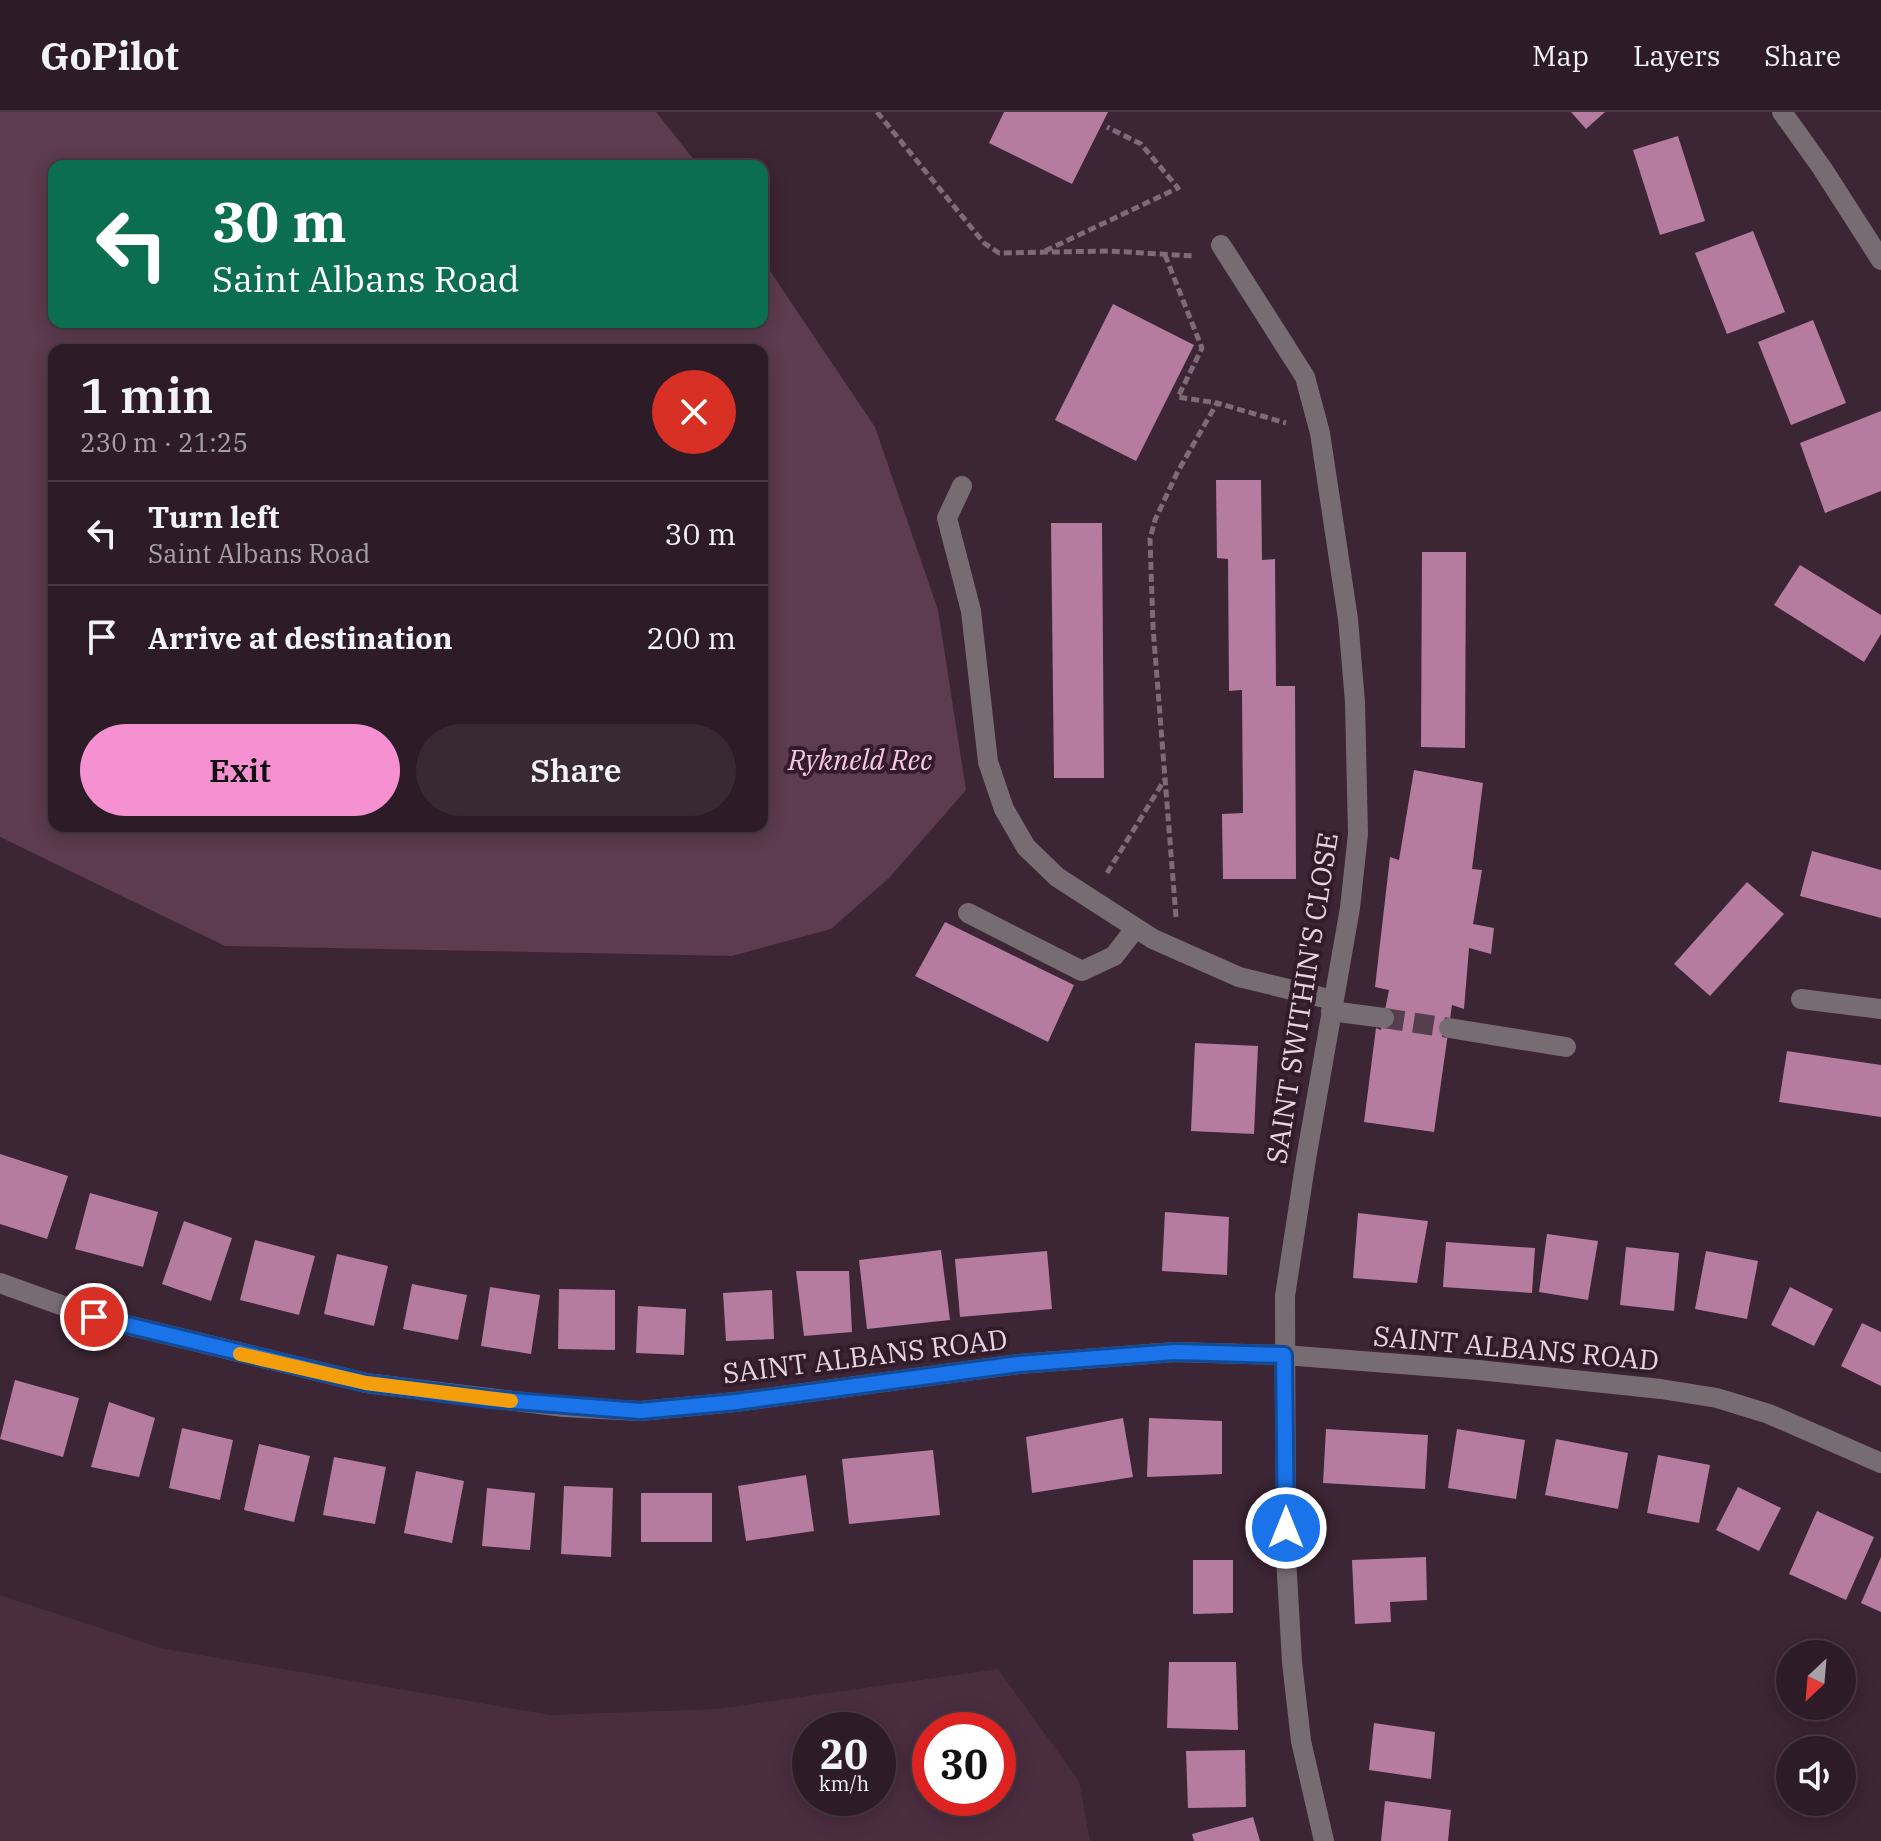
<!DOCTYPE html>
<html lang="en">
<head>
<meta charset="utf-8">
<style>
	:root { --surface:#2d1c27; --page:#392933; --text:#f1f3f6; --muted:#a7a1a7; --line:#483a44; --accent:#f590d1 }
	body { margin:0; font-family:"IBM Plex Serif",serif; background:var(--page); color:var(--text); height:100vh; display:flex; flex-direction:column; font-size:30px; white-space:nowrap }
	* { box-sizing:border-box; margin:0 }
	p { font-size:26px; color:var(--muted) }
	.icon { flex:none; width:44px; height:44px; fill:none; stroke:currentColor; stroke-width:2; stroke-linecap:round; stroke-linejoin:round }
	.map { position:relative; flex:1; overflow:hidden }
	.sheet { position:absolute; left:48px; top:232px; width:720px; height:488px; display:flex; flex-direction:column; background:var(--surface); border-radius:16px; box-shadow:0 4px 20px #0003,0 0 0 2px var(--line) }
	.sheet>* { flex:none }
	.top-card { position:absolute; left:48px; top:48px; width:720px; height:168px; border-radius:16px; box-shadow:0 4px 20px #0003,0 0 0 2px var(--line); background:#0b6e4f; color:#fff; overflow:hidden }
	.needle { width:52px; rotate:206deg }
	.controls { position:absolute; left:1776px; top:1528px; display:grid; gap:16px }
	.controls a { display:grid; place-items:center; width:80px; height:80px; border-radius:50%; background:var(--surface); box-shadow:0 4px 20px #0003,0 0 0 2px var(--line); font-size:40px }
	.speed { position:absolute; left:792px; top:1600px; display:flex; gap:16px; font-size:40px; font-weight:700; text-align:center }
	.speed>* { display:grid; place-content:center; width:104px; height:104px; border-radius:50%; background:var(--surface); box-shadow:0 4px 20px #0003,0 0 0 2px var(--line); line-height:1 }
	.speed small { font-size:20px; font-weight:400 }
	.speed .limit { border:12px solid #d22; background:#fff; color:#111 }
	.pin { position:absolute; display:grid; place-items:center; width:68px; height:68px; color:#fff; margin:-34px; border:4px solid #fff; border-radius:50%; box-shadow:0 2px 8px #0007 }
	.me { position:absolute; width:88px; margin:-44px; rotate:0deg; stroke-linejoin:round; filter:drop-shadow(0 0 6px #0008) }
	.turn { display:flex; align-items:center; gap:28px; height:168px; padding:0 32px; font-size:36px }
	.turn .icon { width:104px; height:104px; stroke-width:2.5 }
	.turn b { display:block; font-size:56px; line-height:68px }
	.round { display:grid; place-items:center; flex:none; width:84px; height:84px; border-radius:42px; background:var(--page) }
	.head { display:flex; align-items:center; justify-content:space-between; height:136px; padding:0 32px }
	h1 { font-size:48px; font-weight:600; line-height:60px }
	.button { display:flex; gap:16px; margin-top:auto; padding:16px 32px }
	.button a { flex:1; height:92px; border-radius:48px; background:var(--accent); color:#111; font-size:32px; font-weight:600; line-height:92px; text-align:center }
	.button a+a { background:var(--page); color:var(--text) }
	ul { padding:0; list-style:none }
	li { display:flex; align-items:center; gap:24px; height:104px; padding:0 32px; border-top:2px solid var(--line) }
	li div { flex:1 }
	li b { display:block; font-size:30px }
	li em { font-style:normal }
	header { display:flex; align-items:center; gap:48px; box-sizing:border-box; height:112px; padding:0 40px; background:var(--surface); border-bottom:2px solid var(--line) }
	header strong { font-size:38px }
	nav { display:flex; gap:44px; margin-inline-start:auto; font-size:28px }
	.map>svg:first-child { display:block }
</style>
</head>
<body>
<header>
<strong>GoPilot</strong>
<nav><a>Map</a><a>Layers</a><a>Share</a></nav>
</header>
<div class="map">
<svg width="1881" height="1729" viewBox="0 0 1881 1729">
	<rect width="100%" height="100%" fill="#3c2534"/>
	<path fill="#4b2d40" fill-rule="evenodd" d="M 0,1483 L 160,1536 L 551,1603 L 717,1597 L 998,1557 L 1079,1669 L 1090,1729 L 0,1729 ZM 810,1618 L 878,1618 L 878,1686 L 810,1686 ZM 930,1618 L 998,1618 L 998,1686 L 930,1686 Z"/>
	<path fill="#5d3b50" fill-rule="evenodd" d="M 0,0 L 656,0 L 699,54 L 54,54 L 54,210 L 762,210 L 762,147 L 875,315 L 938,498 L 966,678 L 889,766 L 831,817 L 732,844 L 225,834 L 0,725 ZM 54,238 L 762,238 L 762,714 L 54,714 Z"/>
	<g fill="#b57c9f">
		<path d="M 1004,0 L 1108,0 L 1072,72 L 989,31 Z"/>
		<path d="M 1571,0 L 1605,0 L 1586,17 Z"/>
		<path d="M 1678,24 L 1705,109 L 1660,123 L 1633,38 Z"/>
		<path d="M 1753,119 L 1785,200 L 1727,222 L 1695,141 Z"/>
		<path d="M 1113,192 L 1194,233 L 1136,349 L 1055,308 Z"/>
		<path d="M 1813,208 L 1846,291 L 1791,313 L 1758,230 Z"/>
		<path d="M 1881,299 L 1881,379 L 1825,401 L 1800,331 Z"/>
		<path d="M 1216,368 L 1261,368 L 1262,448 L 1275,447 L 1276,574 L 1295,574 L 1296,767 L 1223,767 L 1222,702 L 1243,701 L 1242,578 L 1229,579 L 1228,447 L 1217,446 Z"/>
		<path d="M 1051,411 L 1102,411 L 1104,666 L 1054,666 Z"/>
		<path d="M 1422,440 L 1466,440 L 1465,636 L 1421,635 Z"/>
		<path d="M 1800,453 L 1881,503 L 1881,522 L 1864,550 L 1774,493 Z"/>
		<path d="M 1414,658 L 1483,671 L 1472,757 L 1482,758 L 1473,812 L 1494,816 L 1491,842 L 1469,836 L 1464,897 L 1452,893 L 1434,1020 L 1364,1010 L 1376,916 L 1381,918 L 1389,878 L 1375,875 L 1390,745 L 1399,748 Z"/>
		<path d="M 1812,739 L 1881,758 L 1881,806 L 1800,784 Z"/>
		<path d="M 1747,770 L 1784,802 L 1710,884 L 1674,852 Z"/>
		<path d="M 945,810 L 1074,873 L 1048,930 L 915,864 Z"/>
		<path d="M 1195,931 L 1258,934 L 1254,1022 L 1191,1019 Z"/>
		<path d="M 1787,939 L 1881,953 L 1881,1005 L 1779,990 Z"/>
		<path d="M 0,1042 L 68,1064 L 47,1127 L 0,1112 Z"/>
		<path d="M 90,1081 L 158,1100 L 143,1155 L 75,1137 Z"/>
		<path d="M 1165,1100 L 1229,1105 L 1227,1163 L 1162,1159 Z"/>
		<path d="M 1358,1101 L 1428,1109 L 1417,1171 L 1353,1166 Z"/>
		<path d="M 184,1109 L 232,1126 L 211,1189 L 162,1172 Z"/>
		<path d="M 1547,1122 L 1598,1129 L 1588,1188 L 1539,1180 Z"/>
		<path d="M 255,1128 L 315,1144 L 299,1203 L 240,1188 Z"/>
		<path d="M 1446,1130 L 1535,1136 L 1532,1181 L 1443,1175 Z"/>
		<path d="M 1626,1135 L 1679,1141 L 1674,1199 L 1620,1193 Z"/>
		<path d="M 941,1138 L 950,1208 L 867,1217 L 859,1148 Z"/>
		<path d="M 1047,1139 L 1052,1197 L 960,1205 L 955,1147 Z"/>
		<path d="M 1706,1139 L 1758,1149 L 1747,1207 L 1695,1197 Z"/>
		<path d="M 337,1142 L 388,1154 L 374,1214 L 324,1202 Z"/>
		<path d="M 796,1159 L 849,1159 L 852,1220 L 804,1224 Z"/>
		<path d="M 412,1172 L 467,1183 L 458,1228 L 403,1217 Z"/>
		<path d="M 490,1175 L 540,1183 L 531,1242 L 481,1234 Z"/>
		<path d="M 1790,1175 L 1833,1197 L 1814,1234 L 1771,1213 Z"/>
		<path d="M 559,1177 L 615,1178 L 615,1238 L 558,1237 Z"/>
		<path d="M 772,1178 L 774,1227 L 726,1229 L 723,1181 Z"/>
		<path d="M 638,1194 L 686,1197 L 684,1243 L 636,1241 Z"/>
		<path d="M 1862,1211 L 1881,1220 L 1881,1274 L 1841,1254 Z"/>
		<path d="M 15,1268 L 79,1286 L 63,1345 L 0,1327 Z"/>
		<path d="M 109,1290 L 155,1306 L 139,1365 L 91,1355 Z"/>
		<path d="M 1123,1306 L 1133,1365 L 1032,1381 L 1026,1325 Z"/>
		<path d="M 1149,1306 L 1222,1309 L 1222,1362 L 1147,1365 Z"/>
		<path d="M 182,1316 L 233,1328 L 220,1388 L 169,1376 Z"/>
		<path d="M 1326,1317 L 1428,1323 L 1425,1377 L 1323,1371 Z"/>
		<path d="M 1457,1317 L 1525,1328 L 1516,1387 L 1448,1376 Z"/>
		<path d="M 1556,1327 L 1628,1341 L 1618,1397 L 1545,1383 Z"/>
		<path d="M 259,1332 L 310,1344 L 294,1410 L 244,1398 Z"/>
		<path d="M 933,1338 L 940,1403 L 849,1412 L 842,1347 Z"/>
		<path d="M 1658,1343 L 1710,1353 L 1699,1411 L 1647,1401 Z"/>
		<path d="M 334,1345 L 386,1355 L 375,1412 L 323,1403 Z"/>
		<path d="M 416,1359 L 464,1369 L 452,1431 L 404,1421 Z"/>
		<path d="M 806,1363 L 814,1419 L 746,1429 L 738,1374 Z"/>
		<path d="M 564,1374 L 613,1376 L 611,1445 L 561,1442 Z"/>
		<path d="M 1738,1375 L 1781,1396 L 1759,1439 L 1716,1418 Z"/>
		<path d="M 487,1376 L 535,1381 L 530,1438 L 482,1434 Z"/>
		<rect x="641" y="1381" width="71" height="49"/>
		<path d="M 1817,1399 L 1874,1425 L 1846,1488 L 1789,1462 Z"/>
		<path d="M 1426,1445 L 1427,1488 L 1390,1490 L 1391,1510 L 1355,1512 L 1352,1448 Z"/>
		<path d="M 1881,1445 L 1881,1500 L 1861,1491 Z"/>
		<path d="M 1193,1448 L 1233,1448 L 1233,1501 L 1193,1502 Z"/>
		<path d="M 1169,1550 L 1236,1550 L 1238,1618 L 1167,1616 Z"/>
		<path d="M 1374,1611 L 1435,1620 L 1431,1667 L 1369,1658 Z"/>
		<path d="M 1245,1638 L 1246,1695 L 1188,1696 L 1186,1639 Z"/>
		<path d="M 1385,1689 L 1451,1698 L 1448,1729 L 1381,1729 Z"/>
		<path d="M 1253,1705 L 1260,1729 L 1194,1729 L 1192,1722 Z"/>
	</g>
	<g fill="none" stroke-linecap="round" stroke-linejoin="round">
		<path stroke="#553f4e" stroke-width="20" stroke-dasharray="20 10" stroke-linecap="butt" d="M 1384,906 L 1449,916"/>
		<g stroke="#7f6a77" stroke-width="5" stroke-dasharray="8 4" stroke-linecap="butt">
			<path d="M 877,0 L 984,131 L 999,141 L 1109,139 L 1194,144"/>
			<path d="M 1045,139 L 1178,76 L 1141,32 L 1107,15"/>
			<path d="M 1165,143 L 1202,236 L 1178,285 L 1217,291"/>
			<path d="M 1107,761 L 1165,667"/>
			<path d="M 1176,805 L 1153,515 L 1150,427 L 1155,408 L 1177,361 L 1217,291 L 1286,311"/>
		</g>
		<g stroke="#786c73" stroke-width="20">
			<path d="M 1782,0 L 1822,56 L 1881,148"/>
			<path d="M 1221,133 L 1305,265 L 1320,321 L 1348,507 L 1355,590 L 1358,722 L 1350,796 L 1306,1047 L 1285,1184 L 1286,1445 L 1292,1550 L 1301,1629 L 1324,1729"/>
			<path d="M 962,374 L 947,406 L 971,499 L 988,650 L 1004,697 L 1026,735 L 1057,765 L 1153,827 L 1239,865 L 1333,888"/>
			<path d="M 968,801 L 1082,859 L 1114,844 L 1135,817"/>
			<path d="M 1801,887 L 1881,897"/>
			<path d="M 1331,899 L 1384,906"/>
			<path d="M 1449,916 L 1566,935"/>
			<path d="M 0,1171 L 94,1205 L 366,1271 L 564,1295 L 640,1299 L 736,1290 L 1019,1252 L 1175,1240 L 1284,1243 L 1478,1258 L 1661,1277 L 1717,1286 L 1769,1302 L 1881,1351"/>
		</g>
	</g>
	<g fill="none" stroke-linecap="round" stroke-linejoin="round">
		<g stroke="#114b97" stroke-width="20">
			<path id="route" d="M 94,1205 L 366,1271 L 490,1287 L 640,1299 L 736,1290 L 1019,1252 L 1175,1240 L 1284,1243 L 1286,1416"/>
		</g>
		<use href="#route" stroke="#1a73e8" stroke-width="14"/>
		<path stroke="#f59e0b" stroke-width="14" d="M 240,1242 L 366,1271 L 511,1289"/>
	</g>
	<g text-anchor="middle" stroke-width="8" stroke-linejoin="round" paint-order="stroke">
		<g font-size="28" font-style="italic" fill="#f8c7e4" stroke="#321b2a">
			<text x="860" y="658">Rykneld Rec</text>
		</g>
		<g font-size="28" fill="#e5d5de" stroke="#321b2a">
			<text transform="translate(1302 886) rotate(-81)" y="10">SAINT SWITHIN'S CLOSE</text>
			<text transform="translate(1516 1236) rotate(5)" y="10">SAINT ALBANS ROAD</text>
			<text transform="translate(865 1244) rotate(-7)" y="10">SAINT ALBANS ROAD</text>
		</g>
	</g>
</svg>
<div class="controls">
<a><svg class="needle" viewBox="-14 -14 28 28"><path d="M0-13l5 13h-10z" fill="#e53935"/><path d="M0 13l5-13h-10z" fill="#a7a1a7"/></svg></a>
<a><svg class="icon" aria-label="sound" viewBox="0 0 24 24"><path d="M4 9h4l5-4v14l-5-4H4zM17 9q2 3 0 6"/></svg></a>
</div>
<div class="speed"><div>20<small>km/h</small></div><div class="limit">30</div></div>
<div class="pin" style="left:94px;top:1205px;background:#d93025"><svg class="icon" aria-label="arrive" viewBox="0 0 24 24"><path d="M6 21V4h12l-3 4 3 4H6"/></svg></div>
<svg class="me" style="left:1286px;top:1416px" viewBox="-20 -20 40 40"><circle r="17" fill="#1a73e8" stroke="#fff" stroke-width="3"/><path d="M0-11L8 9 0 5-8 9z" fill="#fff"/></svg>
<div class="top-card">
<div class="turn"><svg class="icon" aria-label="left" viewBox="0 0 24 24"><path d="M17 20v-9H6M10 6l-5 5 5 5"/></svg><div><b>30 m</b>Saint Albans Road</div></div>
</div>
<section class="sheet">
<div class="head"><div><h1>1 min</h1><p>230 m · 21:25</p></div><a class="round" style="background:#d93025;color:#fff"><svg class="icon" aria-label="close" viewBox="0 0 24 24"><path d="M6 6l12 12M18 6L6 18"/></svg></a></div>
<ul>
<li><svg class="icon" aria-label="left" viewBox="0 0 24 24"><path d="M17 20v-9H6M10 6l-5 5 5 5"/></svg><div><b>Turn left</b><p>Saint Albans Road</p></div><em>30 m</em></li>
<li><svg class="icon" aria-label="arrive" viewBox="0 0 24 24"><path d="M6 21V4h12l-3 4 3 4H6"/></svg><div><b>Arrive at destination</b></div><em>200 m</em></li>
</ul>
<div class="button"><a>Exit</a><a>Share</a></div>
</section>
</div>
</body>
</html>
